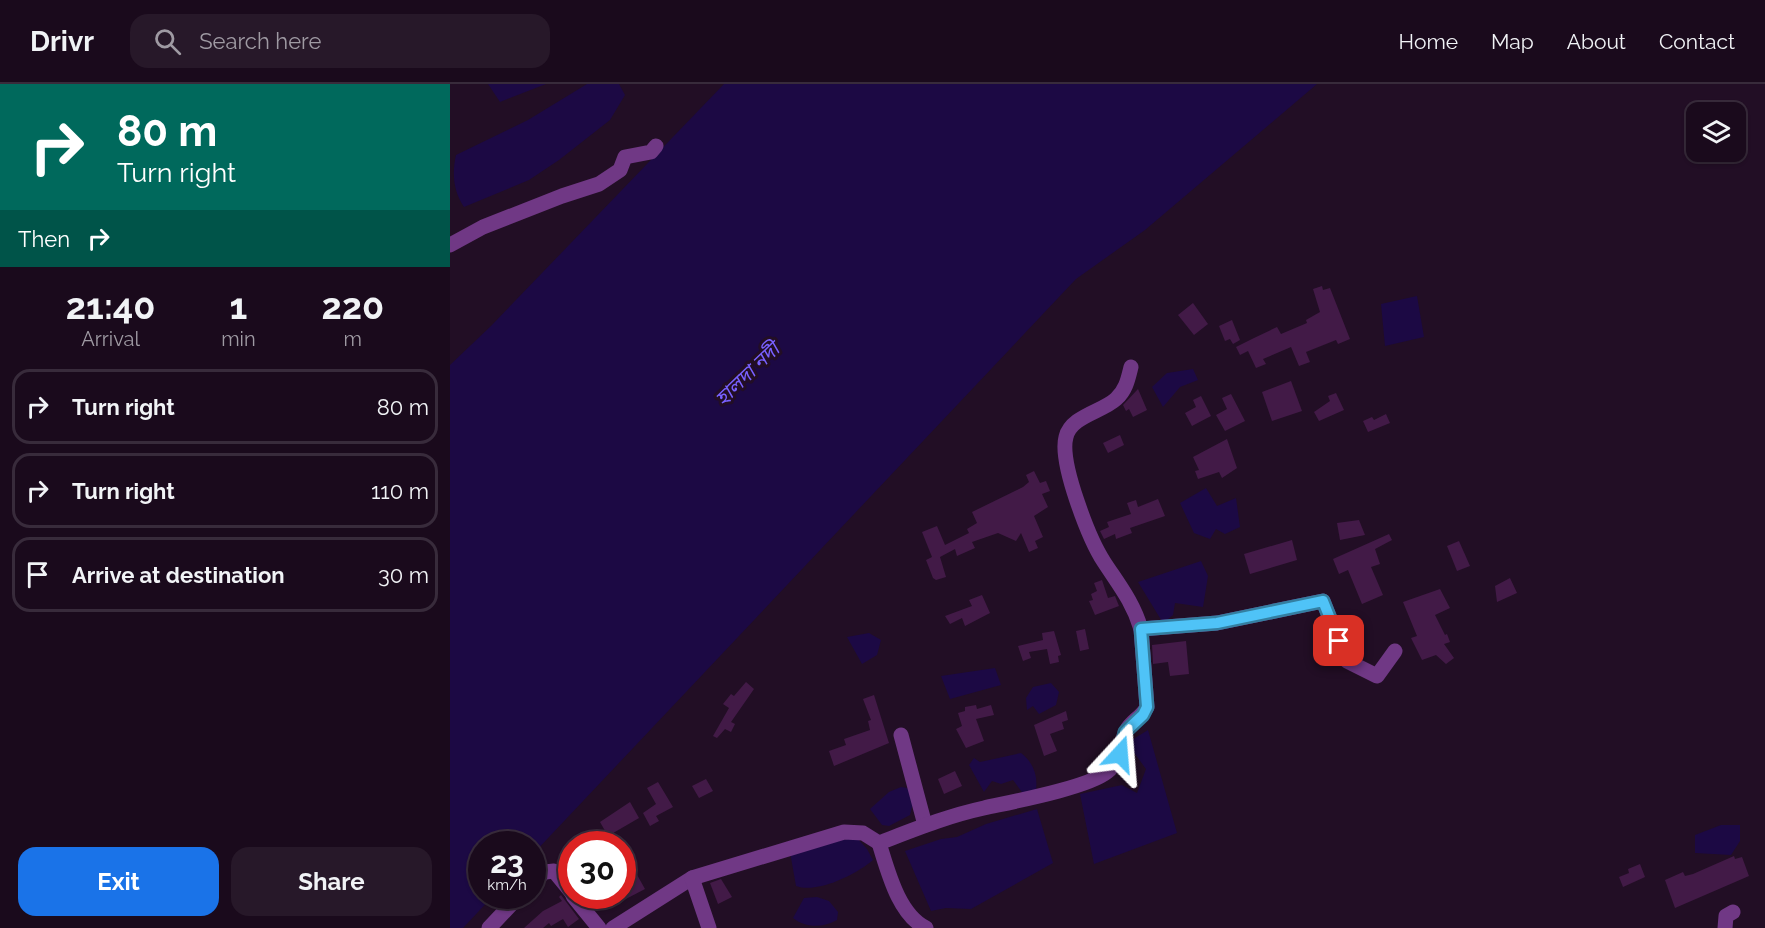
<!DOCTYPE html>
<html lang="en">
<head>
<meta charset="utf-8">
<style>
	:root { --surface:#1a0a1c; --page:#271829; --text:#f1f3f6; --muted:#9f9aa3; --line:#382b3b; --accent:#1a73e8 }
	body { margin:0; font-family:Raleway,"Noto Sans Bengali",sans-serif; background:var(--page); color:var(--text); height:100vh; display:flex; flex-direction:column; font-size:22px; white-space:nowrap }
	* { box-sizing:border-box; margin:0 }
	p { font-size:20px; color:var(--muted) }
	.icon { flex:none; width:33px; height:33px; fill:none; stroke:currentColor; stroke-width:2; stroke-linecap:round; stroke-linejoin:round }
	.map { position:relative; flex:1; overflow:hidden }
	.drawer { display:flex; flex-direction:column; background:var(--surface); width:450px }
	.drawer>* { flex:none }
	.banner { background:#00695c; color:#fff; overflow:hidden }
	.tools { position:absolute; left:1236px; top:18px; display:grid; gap:12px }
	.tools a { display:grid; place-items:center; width:60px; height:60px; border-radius:12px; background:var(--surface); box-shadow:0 2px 4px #0004,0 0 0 2px var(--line); font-size:30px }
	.speed { position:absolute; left:18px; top:747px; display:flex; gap:12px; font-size:30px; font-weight:700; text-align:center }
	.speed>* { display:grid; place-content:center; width:78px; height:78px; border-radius:50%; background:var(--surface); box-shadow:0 2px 4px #0004,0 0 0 2px var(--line); line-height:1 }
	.speed small { font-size:15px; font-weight:400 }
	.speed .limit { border:9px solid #d22; background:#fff; color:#111 }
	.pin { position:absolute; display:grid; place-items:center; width:51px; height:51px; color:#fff; margin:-26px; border-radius:12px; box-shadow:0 3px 9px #0006 }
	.me { position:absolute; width:66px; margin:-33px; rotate:19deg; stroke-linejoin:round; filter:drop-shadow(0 0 4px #0008) }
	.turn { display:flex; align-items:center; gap:21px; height:126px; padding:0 18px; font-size:27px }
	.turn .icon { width:78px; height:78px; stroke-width:2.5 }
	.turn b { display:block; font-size:42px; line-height:51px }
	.then { display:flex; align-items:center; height:57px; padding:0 18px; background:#0003; gap:12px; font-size:22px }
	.eta { display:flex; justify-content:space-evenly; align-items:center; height:102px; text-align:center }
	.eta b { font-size:36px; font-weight:700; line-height:42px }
	.cta { display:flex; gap:12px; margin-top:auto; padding:12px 18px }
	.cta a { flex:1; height:69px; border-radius:18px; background:var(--accent); color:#fff; font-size:24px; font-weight:700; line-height:69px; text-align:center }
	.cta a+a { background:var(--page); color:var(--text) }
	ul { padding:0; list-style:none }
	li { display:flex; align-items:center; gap:18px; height:75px; margin:0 12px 9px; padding:0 6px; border:3px solid var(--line); border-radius:18px }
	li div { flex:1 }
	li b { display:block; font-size:22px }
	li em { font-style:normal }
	header { display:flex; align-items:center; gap:36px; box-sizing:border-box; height:84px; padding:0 30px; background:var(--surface); border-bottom:2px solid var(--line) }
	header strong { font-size:28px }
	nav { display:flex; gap:33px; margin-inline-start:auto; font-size:21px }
	.search { width:420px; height:54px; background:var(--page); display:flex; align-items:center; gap:15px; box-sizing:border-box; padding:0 21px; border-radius:18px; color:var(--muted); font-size:22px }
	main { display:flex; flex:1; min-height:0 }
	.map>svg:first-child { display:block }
</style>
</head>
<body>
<header>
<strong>Drivr</strong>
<div class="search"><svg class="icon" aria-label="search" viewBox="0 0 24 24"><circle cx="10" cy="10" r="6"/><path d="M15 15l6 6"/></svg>Search here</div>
<nav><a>Home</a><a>Map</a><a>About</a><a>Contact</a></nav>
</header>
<main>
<section class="drawer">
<div class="banner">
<div class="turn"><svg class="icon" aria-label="right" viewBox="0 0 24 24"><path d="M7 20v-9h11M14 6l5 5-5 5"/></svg><div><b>80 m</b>Turn right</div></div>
<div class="then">Then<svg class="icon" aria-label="right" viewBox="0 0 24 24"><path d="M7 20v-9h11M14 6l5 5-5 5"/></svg></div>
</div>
<div class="eta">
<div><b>21:40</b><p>Arrival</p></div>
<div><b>1</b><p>min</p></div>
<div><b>220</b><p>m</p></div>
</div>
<ul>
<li><svg class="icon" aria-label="right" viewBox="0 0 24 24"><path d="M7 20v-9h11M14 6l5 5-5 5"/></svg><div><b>Turn right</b></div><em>80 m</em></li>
<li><svg class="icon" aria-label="right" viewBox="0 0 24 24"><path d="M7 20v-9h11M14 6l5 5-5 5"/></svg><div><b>Turn right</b></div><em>110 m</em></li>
<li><svg class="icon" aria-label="arrive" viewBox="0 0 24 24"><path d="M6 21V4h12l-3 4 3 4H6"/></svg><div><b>Arrive at destination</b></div><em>30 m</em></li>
</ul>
<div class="cta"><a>Exit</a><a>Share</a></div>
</section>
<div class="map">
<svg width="1315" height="844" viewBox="0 0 1315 844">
	<rect width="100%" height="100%" fill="#220e25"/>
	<g fill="#1c0944">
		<path d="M 38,0 L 96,0 L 50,18 Z"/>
		<path d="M 137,0 L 169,0 L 175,11 L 160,36 L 109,76 L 79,96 L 14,123 C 3,107 2,89 6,71 L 78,36 Z"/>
		<path d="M 274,0 L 867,0 L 695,146 L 626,195 L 83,770 L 82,760 L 32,760 L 32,812 L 43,812 L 13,844 L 0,844 L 0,281 L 41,242 Z"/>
		<path d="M 967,212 L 974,253 L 935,262 L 931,220 Z"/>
		<path d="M 743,285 L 748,296 L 730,303 L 713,323 L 702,303 L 717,289 Z"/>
		<path d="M 756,404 L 767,422 L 786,414 L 790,443 L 775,450 L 766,445 L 760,455 L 744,449 L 730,419 Z"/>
		<path d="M 751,477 L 758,492 L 753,523 L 725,519 L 723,531 L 713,539 L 688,498 Z"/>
		<path d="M 419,549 L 431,556 L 427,571 L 412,580 L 397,553 Z"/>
		<path d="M 545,584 L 551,601 L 500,615 L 491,592 Z"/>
		<path d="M 601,599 L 609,608 L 606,621 L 589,630 L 583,622 L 577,626 L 576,614 L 583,603 Z"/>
		<path d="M 698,646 L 727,749 L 644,780 L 630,710 L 672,701 L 687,709 L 696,685 L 677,659 Z"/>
		<path d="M 571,669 C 583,678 588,691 586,706 L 574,711 L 563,696 L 551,700 L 542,697 L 534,708 L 519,681 L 524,674 L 530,678 Z"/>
		<path d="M 451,703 L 457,704 L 465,712 L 460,731 L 439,742 L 432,741 L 420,725 L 439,708 Z"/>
		<path d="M 587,725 L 603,779 L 521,825 L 496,824 L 481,827 L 455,767 L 491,755 L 507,753 L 536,740 Z"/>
		<path d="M 1271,741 L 1290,741 L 1290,757 L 1281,771 L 1245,769 L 1245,751 Z"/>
		<path d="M 406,753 L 417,765 L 423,776 C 407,790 367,810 346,802 L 340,768 Z"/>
		<path d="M 367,813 L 379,817 L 388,828 L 387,836 C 373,844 355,844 343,834 L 354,814 Z"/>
	</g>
	<g fill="#421a47">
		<path d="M 872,202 L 873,206 L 880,204 L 900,255 L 888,260 L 886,256 L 856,268 L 860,278 L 849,282 L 841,263 L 813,275 L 816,280 L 806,284 L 798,267 L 790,271 L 786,263 L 804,254 L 827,243 L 831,250 L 857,239 L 856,236 L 870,228 L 863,205 Z"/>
		<path d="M 743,219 L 758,240 L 744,251 L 728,231 Z"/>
		<path d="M 782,236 L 790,256 L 783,260 L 780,255 L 775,257 L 769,242 Z"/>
		<path d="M 841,297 L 852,327 L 822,337 L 812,308 Z"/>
		<path d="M 688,305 L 697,326 L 683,333 L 679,325 L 676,327 L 673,321 Z"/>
		<path d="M 886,309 L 894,326 L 869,337 L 864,328 L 880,317 L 878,312 Z"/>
		<path d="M 781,310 L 795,337 L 775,347 L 766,331 L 777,325 L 772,314 Z"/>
		<path d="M 751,312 L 761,332 L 742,342 L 735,329 L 746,323 L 743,316 Z"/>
		<path d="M 936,330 L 940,339 L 918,348 L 913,337 L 922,333 L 924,336 Z"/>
		<path d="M 670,351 L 674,361 L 658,369 L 653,359 Z"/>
		<path d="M 777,355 L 787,384 L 772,394 L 769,388 L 748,395 L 745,387 L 749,386 L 743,373 Z"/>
		<path d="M 584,387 L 590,399 L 596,397 L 600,407 L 592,410 L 598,423 L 584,432 L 593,453 L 585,457 L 588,464 L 579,468 L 571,449 L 566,457 L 548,449 L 522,458 L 525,464 L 507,472 L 505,465 L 490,473 L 496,493 L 486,496 L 483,494 L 476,476 L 482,473 L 472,448 L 487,442 L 495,461 L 519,449 L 517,445 L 527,439 L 522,428 L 573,403 L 579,398 L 576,391 Z"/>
		<path d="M 708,415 L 715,432 L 680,444 L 682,449 L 666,455 L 665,450 L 654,455 L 650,447 L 659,443 L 657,438 L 681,430 L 677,419 L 686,416 L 688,423 Z"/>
		<path d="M 909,436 L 915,451 L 890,456 L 887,439 Z"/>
		<path d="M 939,450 L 942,456 L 925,465 L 930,480 L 921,483 L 933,511 L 912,520 L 898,486 L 889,490 L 883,475 Z"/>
		<path d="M 842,456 L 847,476 L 800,490 L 794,470 Z"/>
		<path d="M 1009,457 L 1020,482 L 1007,487 L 997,462 Z"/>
		<path d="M 1060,494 L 1067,509 L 1047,518 L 1045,502 Z"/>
		<path d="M 652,496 L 658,514 L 665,512 L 669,522 L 645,531 L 639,517 L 643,516 L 641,510 L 647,507 L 644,499 Z"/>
		<path d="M 990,505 L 1000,524 L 985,531 L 995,551 L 997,550 L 1000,558 L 994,560 L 1004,574 L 996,580 L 986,571 L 972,576 L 961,554 L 967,552 L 953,518 Z"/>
		<path d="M 532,511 L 540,529 L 515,542 L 512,534 L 500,540 L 495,532 L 522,522 L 519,516 Z"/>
		<path d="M 635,545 L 639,565 L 630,567 L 626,547 Z"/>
		<path d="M 604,547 L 611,571 L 608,572 L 609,578 L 600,580 L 597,565 L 579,568 L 581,574 L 573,577 L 568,562 L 593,556 L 592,549 Z"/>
		<path d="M 736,557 L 739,590 L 720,592 L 718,578 L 703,580 L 702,561 Z"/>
		<path d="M 296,598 L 304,605 L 281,638 L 285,640 L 281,648 L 275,645 L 267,654 L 263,652 L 279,624 L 273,620 L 281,610 L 284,612 Z"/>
		<path d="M 424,611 L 439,659 L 384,682 L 379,667 L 396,661 L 394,655 L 420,646 L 418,637 L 421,636 L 413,615 Z"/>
		<path d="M 526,621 L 527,625 L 541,621 L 544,631 L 526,635 L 534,657 L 516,664 L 506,645 L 512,642 L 508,629 L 515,627 L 515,623 Z"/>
		<path d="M 616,627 L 618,636 L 612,638 L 614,645 L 600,650 L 607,667 L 594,672 L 584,641 Z"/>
		<path d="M 505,687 L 512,702 L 494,710 L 488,695 Z"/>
		<path d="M 256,695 L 263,707 L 249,714 L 242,702 Z"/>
		<path d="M 208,698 L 223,723 L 206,732 L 209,737 L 200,742 L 193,729 L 206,720 L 197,704 Z"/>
		<path d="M 180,718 L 189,734 L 158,752 L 150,738 Z"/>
		<path d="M 1284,772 L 1285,775 L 1292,773 L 1299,792 L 1225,824 L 1215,796 L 1233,788 L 1235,792 L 1243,790 Z"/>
		<path d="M 1190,780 L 1195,793 L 1173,803 L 1169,793 L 1179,789 L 1178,785 Z"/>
		<path d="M 186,789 L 195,805 L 172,817 L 172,798 Z"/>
		<path d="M 271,795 L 282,813 L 268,820 L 260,799 Z"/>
		<path d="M 111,811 L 129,835 L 118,843 L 113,835 L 101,842 L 99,839 L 93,844 L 74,844 L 93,827 L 112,817 L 109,813 Z"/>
	</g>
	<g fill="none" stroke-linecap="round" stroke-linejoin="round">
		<g stroke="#703885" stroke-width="15">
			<path d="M 0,161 L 33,143 L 112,112 L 149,100 L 170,86 L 175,73 L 201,68 L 206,62"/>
			<path d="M 681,283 C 678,295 676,306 666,315 C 652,328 621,332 616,353 C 609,378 639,455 654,478 C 669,501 683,518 691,545"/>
			<path d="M 451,651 L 475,741"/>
			<path d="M 82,798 L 95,788 L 104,787 L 122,809"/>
			<path d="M 123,812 L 149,844"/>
			<path d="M 39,844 L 69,812"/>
			<path d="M 163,844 L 242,794"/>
			<path d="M 259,844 L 242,794 L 394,748 L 413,749 L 429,759"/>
			<path d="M 476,844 C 448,830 438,787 429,759 C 463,746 497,732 534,724 C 561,718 637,704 657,688 C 671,677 669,661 676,647 C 681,637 692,633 697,623 L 691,545 L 767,539 L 873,517 L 897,577 L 927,592 L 945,567"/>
			<path d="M 1275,844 L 1276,832 L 1283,828"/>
		</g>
	</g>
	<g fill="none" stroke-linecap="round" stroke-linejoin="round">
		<g stroke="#337fa1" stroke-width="15">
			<path id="route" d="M 670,670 L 675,648 L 693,631 L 697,623 L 691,545 L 767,539 L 873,517 L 889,557"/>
		</g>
		<use href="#route" stroke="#4fc3f7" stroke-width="10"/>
	</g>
	<g text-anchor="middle" stroke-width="6" stroke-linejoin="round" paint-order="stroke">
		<g font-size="20" font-style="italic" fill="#7961ff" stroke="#220e25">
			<text transform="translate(297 290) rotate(-44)" y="7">হালদা নদী</text>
		</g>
	</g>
</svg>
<div class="tools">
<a><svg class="icon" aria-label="layers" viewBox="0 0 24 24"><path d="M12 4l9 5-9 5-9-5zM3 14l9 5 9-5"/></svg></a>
</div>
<div class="speed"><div>23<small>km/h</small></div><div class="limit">30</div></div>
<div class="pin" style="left:889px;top:557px;background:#d93025"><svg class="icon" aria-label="arrive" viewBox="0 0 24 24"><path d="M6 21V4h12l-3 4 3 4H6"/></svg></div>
<svg class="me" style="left:670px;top:670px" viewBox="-20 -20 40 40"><path d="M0-17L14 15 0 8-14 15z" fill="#4fc3f7" stroke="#fff" stroke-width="4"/></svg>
</div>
</main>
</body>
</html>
